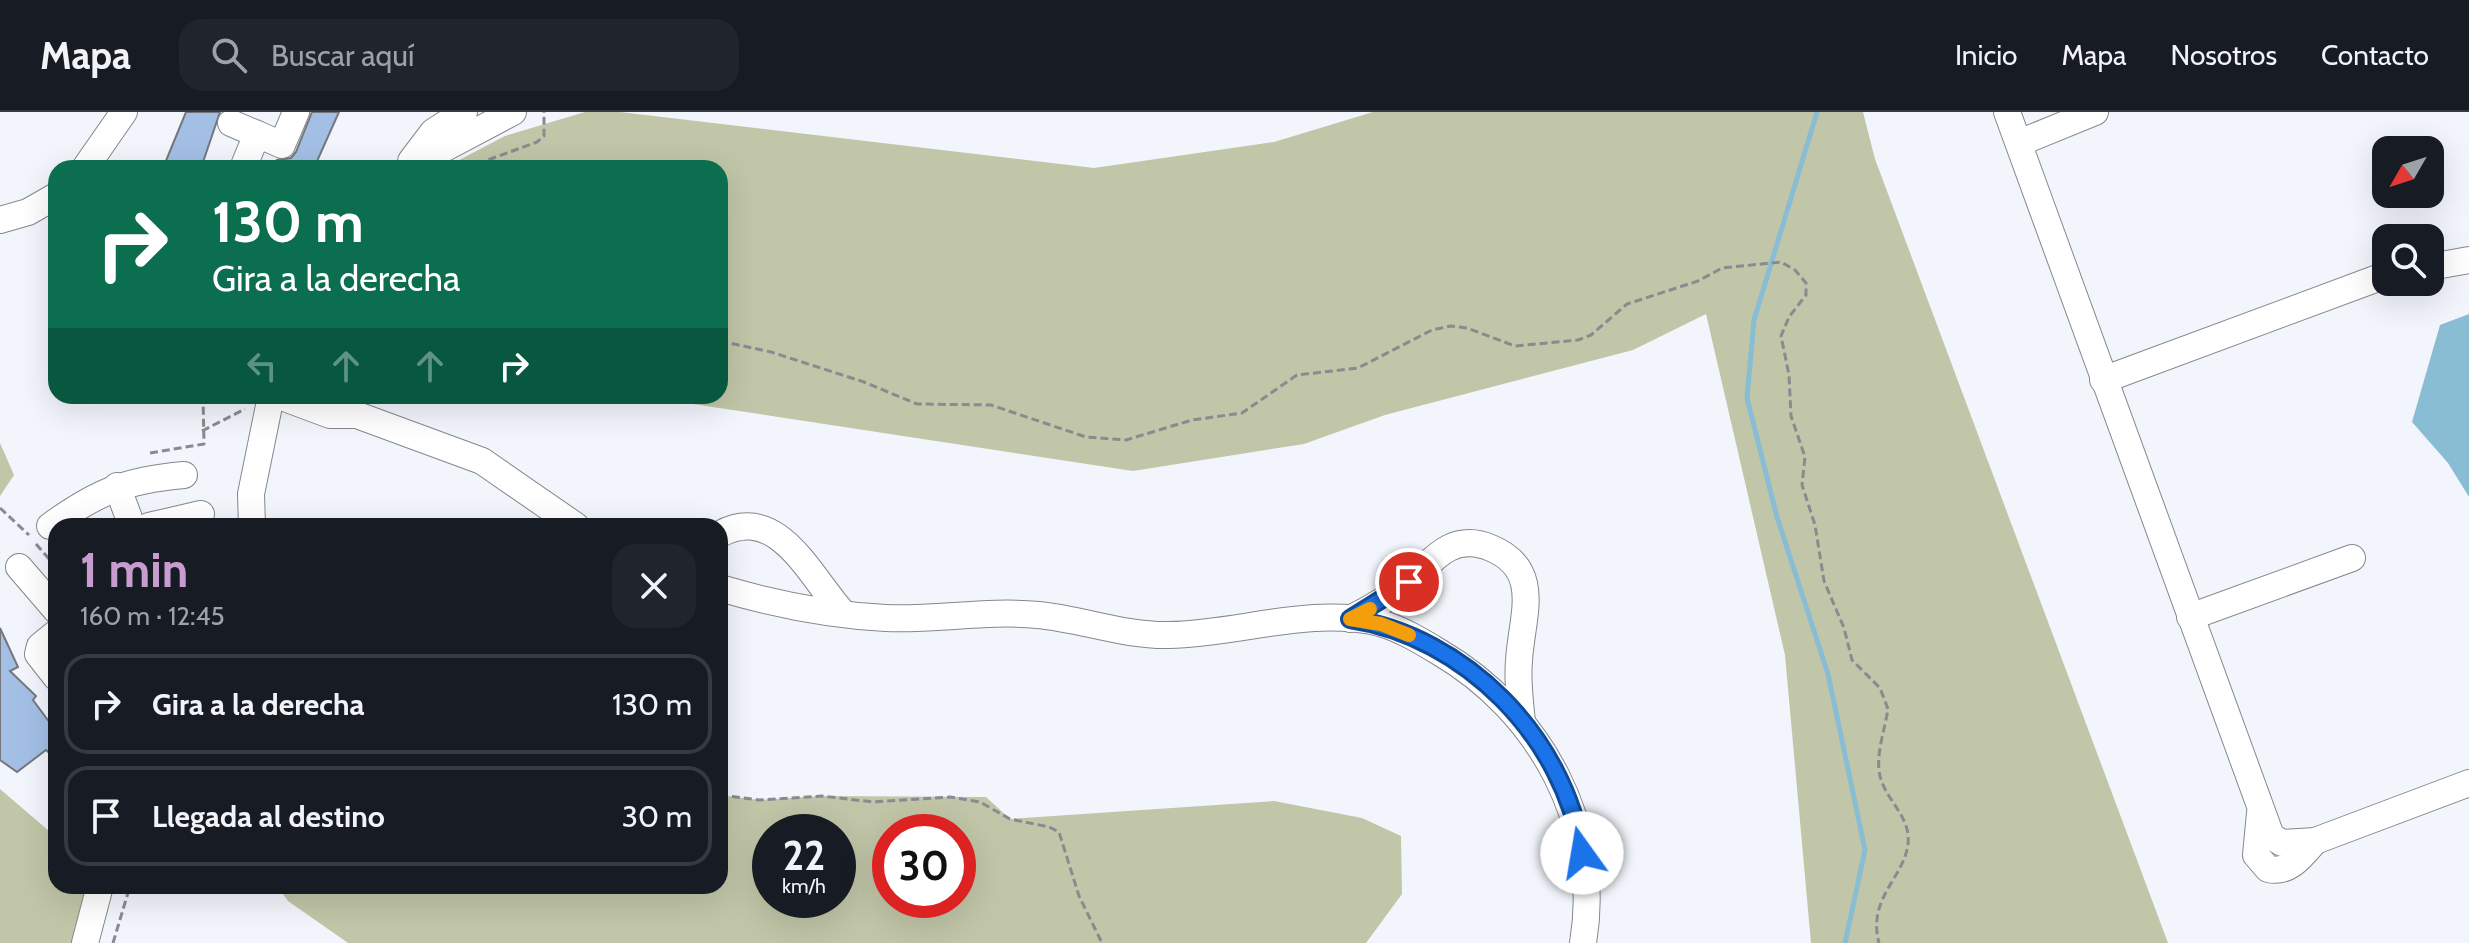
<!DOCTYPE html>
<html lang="es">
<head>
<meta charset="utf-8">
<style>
	:root { --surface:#171b24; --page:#20242c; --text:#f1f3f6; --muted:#9ea1a6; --line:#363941; --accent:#c69dce }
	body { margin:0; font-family:Cabin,sans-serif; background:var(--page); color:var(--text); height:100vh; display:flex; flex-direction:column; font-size:30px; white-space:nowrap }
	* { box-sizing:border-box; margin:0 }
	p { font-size:26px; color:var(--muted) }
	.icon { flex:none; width:44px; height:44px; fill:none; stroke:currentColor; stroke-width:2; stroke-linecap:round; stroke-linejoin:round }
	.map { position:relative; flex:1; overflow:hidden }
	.sheet { position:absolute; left:48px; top:406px; width:680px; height:376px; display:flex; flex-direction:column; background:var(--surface); border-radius:24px; box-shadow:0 8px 32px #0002 }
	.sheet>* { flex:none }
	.hud { position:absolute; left:48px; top:48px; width:680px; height:244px; border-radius:24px; box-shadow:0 8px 32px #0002; background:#0b6e4f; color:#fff; overflow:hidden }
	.needle { width:52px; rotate:231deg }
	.tools { position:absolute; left:2372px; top:24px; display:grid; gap:16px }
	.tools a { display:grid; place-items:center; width:72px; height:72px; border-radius:16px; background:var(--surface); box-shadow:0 8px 32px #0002; font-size:40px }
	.speed { position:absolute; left:752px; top:702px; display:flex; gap:16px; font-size:40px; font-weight:700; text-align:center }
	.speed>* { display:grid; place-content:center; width:104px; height:104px; border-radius:50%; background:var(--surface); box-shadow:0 8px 32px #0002; line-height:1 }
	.speed small { font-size:20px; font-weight:400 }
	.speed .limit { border:12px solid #d22; background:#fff; color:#111 }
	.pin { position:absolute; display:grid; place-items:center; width:68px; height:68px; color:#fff; margin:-34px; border:4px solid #fff; border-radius:50%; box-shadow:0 2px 8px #0007 }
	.me { position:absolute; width:88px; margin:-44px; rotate:347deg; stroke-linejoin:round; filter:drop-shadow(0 0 6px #0008) }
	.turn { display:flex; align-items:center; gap:28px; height:168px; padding:0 32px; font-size:36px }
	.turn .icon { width:104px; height:104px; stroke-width:2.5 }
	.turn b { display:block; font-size:56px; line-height:68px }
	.lanes { display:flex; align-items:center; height:76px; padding:0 32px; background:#0003; justify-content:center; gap:40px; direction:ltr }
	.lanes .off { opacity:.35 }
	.round { display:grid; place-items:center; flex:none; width:84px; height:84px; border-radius:24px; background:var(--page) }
	.head { display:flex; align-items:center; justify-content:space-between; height:136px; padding:0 32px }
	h1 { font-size:48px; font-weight:800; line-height:60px; color:var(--accent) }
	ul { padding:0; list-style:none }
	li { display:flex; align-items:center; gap:24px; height:100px; margin:0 16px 12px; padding:0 16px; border:4px solid var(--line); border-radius:24px }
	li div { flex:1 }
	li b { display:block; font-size:30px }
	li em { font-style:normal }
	header { display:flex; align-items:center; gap:48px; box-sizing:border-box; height:112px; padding:0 40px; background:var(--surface); border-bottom:2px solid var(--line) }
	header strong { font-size:38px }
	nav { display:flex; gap:44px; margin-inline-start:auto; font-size:28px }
	.search { width:560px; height:72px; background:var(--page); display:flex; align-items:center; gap:20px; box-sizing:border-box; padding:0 28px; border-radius:24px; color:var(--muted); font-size:30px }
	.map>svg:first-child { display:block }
</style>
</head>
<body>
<header>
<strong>Mapa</strong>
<div class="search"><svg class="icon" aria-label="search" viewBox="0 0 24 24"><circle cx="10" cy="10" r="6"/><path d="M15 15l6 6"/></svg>Buscar aquí</div>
<nav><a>Inicio</a><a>Mapa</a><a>Nosotros</a><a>Contacto</a></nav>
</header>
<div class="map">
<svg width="2469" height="831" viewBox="0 0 2469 831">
	<rect width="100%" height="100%" fill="#f2f6fc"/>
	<g fill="#c1c6a8" fill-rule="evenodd">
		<path d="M 585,0 L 620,0 L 1094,56 L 1274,30 L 1373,0 L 1863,0 L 1875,47 L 2168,831 L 1811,831 L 1785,543 L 1706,202 L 1633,238 L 1385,303 L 1304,332 L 1133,359 L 640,284 L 720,284 L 720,56 L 444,56 L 505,24 Z"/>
		<path d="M 0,331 L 14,363 L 0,384 Z"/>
		<path d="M 0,677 L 56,725 L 56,774 L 86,774 L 73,831 L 0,831 Z"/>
		<path d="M 720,683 L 759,688 L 822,684 L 986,685 L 1010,707 L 1274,689 L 1362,706 L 1401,724 L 1402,782 L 1366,831 L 348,831 L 288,789 L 277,774 L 720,774 ZM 770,720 L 838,720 L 838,788 L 770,788 ZM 890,720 L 958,720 L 958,788 L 890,788 Z"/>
	</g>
	<path fill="#89bdd3" d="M 2469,202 L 2469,385 L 2448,351 L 2412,310 L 2440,213 Z"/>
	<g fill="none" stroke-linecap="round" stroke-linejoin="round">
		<path stroke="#89bdd3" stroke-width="5" d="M 1817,0 L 1754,208 L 1747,286 L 1777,405 L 1828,562 L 1865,738 L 1845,831"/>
	</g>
	<g fill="#a4bfe6" stroke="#74777d" stroke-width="2">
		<path d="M 186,0 L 220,0 L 201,56 L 163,56 Z"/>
		<path d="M 312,0 L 339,0 L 314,56 L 274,56 L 277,48 L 291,46 L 296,40 Z"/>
		<path d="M 0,516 L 18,555 L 10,559 L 36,584 L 33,588 L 56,619 L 56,647 L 46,638 L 17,660 L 0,648 Z"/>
	</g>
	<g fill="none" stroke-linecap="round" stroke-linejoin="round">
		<g stroke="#84888d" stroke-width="28">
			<g id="minor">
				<path d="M 464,0 L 433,20 L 411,49 L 430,44 L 513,0"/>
				<path d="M 2007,0 L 2271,724 L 2282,731 L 2315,729 L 2469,671"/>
				<path d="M 231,11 L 257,22 L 243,56"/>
				<path d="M 257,22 L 282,33 L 296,0"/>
				<path d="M 2019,31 L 2095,0"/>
				<path d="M 85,56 L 124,0"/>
				<path d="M 0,108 L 28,100 L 56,84"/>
				<path d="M 2430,155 L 2469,148"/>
				<path d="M 2103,268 L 2386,163"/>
				<path d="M 279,284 L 330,303 L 357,303"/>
				<path d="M 330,284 L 357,303 L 482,349 L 576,414"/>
				<path d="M 117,374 L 132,414"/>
				<path d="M 50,414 C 97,380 126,368 184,363"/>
				<path d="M 149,414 L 201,402"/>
				<path d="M 252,414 L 251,382 L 271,284"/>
				<path d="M 720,422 C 779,390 811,467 844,502"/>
				<path d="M 19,455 L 56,498"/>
				<path d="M 720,476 C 774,492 830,503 886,506 C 937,508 988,498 1038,503 C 1082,507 1124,524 1169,523 C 1240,522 1309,494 1380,511 C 1401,517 1421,529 1439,540 C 1540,599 1603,714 1583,831"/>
				<path d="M 2190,505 L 2352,446"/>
				<path d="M 1350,507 C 1370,497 1389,486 1407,471 C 1421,460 1433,444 1449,436 C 1463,429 1477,430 1491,436 C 1544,458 1521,506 1519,549 C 1517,569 1520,590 1522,610"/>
				<path d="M 56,521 L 40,534 L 38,542 L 56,565"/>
				<path d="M 2260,701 L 2256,743 L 2268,757 C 2289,762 2302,744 2315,729"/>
				<path d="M 85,831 L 100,774"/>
			</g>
		</g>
		<g stroke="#888b8f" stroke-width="3" stroke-dasharray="8 4" stroke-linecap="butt">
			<path d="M 383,56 L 390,49"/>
			<path d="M 466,56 L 537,30 L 544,24 L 544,0"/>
			<path d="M 720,229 L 771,240 L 864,270 L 917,292 L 991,293 L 1086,325 L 1126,328 L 1192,308 L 1242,301 L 1297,263 L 1358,256 L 1432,218 L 1451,214 L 1467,216 L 1515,234 L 1578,228 L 1591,223 L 1627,192 L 1698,169 L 1722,156 L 1781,150 L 1795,158 L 1806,171 L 1806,183 L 1789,205 L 1781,224 L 1789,263 L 1791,304 L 1805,345 L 1802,373 L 1815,413 L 1824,469 L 1844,516 L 1852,548 L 1880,576 L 1888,597 C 1885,617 1875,644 1880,664 C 1886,689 1911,704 1908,732 C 1904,766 1867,786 1879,831"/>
			<path d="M 202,319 L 245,297"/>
			<path d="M 150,341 L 204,332 L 203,284"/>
			<path d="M 0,396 L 29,423"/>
			<path d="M 36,432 L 56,455"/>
			<path d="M 720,683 L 759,688 L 822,684 L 873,690 L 950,685 L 980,690 L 1010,707 L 1049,715 L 1059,720 L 1079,784 L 1102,831"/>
			<path d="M 113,831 L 130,774"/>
		</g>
		<use href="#minor" stroke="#fff" stroke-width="26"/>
	</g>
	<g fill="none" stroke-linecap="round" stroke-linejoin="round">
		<g stroke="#114b97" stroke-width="20">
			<path id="route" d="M 1409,470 L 1350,507 C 1465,524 1565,626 1582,741"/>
		</g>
		<use href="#route" stroke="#1a73e8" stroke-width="14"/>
		<path stroke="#f59e0b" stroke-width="14" d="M 1370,497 L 1350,507 L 1381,512 L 1409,523"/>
	</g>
</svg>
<div class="tools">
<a><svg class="needle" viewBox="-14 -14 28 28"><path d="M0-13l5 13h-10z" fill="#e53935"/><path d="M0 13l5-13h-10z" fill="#9ea1a6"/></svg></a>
<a><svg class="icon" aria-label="search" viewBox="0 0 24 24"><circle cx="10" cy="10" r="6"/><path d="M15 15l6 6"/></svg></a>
</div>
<div class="speed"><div>22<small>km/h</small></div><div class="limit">30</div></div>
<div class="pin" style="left:1409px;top:470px;background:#d93025"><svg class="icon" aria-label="arrive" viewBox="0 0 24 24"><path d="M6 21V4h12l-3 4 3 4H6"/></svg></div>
<svg class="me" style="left:1582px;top:741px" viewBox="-20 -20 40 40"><circle r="19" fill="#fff"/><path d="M0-13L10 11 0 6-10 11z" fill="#1a73e8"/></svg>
<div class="hud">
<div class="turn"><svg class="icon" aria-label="right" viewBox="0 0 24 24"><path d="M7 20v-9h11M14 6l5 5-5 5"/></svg><div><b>130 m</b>Gira a la derecha</div></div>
<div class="lanes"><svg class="icon off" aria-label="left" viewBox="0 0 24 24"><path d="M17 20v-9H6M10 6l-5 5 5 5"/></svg><svg class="icon off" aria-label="ahead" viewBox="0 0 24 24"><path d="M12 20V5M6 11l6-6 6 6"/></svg><svg class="icon off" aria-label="ahead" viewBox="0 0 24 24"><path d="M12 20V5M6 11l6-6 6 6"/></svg><svg class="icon" aria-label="right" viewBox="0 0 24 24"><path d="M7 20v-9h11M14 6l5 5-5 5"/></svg></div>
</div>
<section class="sheet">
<div class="head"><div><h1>1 min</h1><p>160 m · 12:45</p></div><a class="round"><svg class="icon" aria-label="close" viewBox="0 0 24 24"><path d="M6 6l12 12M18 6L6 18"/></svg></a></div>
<ul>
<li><svg class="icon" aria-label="right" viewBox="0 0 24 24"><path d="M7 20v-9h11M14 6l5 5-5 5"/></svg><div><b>Gira a la derecha</b></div><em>130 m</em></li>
<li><svg class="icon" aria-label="arrive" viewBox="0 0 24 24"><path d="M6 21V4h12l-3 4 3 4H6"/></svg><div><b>Llegada al destino</b></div><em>30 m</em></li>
</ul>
</section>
</div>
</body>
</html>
